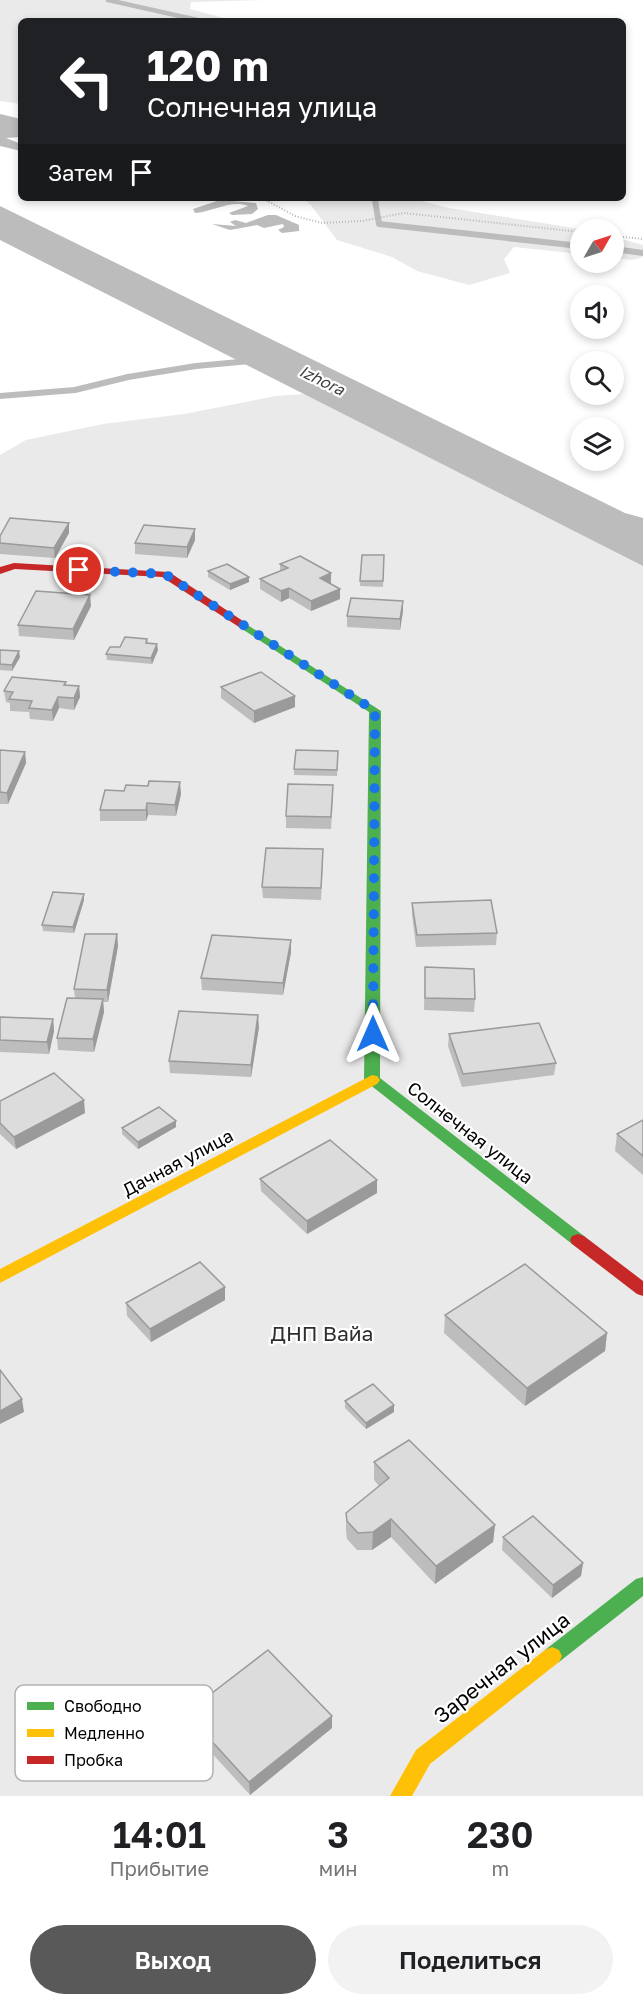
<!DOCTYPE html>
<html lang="ru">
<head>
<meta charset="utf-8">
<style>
	:root { --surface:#fff; --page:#f2f2f2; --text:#202124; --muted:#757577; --accent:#595959 }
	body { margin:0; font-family:"Golos Text",sans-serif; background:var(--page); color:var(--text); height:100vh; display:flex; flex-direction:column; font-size:22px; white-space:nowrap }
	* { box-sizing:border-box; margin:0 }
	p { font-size:20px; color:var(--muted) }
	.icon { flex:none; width:33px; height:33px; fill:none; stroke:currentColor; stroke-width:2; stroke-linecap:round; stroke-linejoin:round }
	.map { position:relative; height:1796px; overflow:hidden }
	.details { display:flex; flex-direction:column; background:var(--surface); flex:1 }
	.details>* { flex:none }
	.top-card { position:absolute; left:18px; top:18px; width:608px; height:183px; border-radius:9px; box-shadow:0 3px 9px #0003; background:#202124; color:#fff; overflow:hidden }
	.needle { width:39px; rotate:51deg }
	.tools { position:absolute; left:570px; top:219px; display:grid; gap:12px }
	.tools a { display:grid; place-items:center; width:54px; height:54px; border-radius:50%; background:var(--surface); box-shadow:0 3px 9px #0003; font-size:30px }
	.pin { position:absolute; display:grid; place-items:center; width:51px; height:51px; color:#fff; margin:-26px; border:3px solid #fff; border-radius:50%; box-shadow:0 2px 6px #0007 }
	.me { position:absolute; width:66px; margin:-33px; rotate:0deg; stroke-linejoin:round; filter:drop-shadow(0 0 4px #0008) }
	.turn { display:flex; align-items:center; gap:21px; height:126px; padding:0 30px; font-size:27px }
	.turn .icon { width:78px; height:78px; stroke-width:2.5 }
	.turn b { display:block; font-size:42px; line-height:51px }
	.then { display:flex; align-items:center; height:57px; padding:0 30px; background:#0003; gap:12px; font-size:22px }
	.eta { display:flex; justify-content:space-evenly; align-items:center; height:102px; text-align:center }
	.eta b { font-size:36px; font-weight:600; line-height:42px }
	.button { display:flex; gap:12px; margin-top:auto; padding:12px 30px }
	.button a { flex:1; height:69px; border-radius:36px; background:var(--accent); color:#fff; font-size:24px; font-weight:600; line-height:69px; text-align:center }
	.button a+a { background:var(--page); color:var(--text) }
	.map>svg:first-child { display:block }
</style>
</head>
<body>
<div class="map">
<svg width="643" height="1796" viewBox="0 0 643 1796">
	<rect width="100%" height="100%" fill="#fff"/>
	<g fill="#eaeaea">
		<path d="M 0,0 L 267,0 L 191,2 L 190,9 L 235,21 L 21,21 L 21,104 L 0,101 Z"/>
		<path d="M 302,198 L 410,198 L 449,208 L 580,229 L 584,229 L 580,230 L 580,254 L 514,247 L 504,259 L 510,273 L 469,285 L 417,271 L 392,257 L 337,240 L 310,204 Z"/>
		<path d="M 614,237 L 643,245 L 643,257 L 632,260 L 614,258 Z"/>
		<path d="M 304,394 L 643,566 L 643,1796 L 0,1796 L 0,455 L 26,440 L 103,424 L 184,414 L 276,396 Z"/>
	</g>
	<g fill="#bcbcbc">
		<path d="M 0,114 L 21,119 L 21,137 L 6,138 L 21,144 L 21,151 L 0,146 Z"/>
		<path d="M 220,200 L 256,203 L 258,209 L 252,214 L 232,215 L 229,213 L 248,206 C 232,199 212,212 195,213 L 193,209 Z"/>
		<path d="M 0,206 L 625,513 L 643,518 L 643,566 L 0,240 Z"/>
		<path d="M 268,215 L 276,215 L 299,225 L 299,231 L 282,233 L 278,230 L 284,227 L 283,224 L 264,228 L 257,225 L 230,230 L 212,224 L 236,226 L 230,222 L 235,220 L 246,223 Z"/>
	</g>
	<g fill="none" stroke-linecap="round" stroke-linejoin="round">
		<g stroke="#bcbcbc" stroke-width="4.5">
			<path d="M 108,0 L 202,21"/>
			<path d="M 375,198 L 376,202"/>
		</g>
		<g stroke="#bcbcbc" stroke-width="6">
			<path d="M 375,200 L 379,224 L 580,246"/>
			<path d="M 614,249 L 643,253"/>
			<path d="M 0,396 L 75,390 L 128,377 L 196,366 L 250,361"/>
		</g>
		<path stroke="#b8b8b8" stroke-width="1.5" stroke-dasharray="1 1.5" stroke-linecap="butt" d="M 262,198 L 269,202"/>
		<g stroke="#b8b8b8" stroke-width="2" stroke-dasharray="1 2" stroke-linecap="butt">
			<path d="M 266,200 L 295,216 L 322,223 L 362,221 L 404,213 L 580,232"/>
			<path d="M 614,236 L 643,239"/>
		</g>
		<g fill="#4caf50" fill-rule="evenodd">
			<path d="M 243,622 L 381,711 L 380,1078 L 584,1236 L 586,1240 L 584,1244 L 578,1246 L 572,1244 L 364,1080 L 369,712 L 239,627 L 239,623 Z"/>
			<path d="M 643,1577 L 643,1596 L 559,1662 L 552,1665 L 545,1662 L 542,1656 L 545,1650 L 636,1579 Z"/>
		</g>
		<g fill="#ffc107" fill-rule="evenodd">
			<path d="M 372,1075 L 377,1076 L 380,1080 L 377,1084 L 0,1283 L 0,1269 Z"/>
			<path d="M 552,1647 L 559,1650 L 562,1656 L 559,1662 L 430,1764 L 412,1796 L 390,1796 L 416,1750 L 545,1650 Z"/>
		</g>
		<g fill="#c62828" fill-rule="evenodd">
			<path d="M 14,563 L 169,572 L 249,625 L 243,628 L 239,627 L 162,577 L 15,569 L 0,574 L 0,567 Z"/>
			<path d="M 578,1234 L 584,1236 L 643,1281 L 643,1296 L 637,1294 L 572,1244 L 570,1240 L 572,1236 Z"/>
		</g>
	</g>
	<g fill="#bdbdbd">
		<path d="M 69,533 L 55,558 L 0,554 L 0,536 Z"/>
		<path d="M 195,540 L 187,558 L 135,554 L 135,543 Z"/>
		<path d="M 362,555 L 384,555 L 383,587 L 360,586 Z"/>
		<path d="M 280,564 L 331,573 L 331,584 L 340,589 L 340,599 L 311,611 L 289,598 L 281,602 L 260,589 L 260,579 L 280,571 Z"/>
		<path d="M 208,571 L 249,582 L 230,590 L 208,577 Z"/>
		<path d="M 403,601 L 403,611 L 400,630 L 347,627 L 347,616 Z"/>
		<path d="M 91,606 L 74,640 L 19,636 L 18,625 Z"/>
		<path d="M 147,639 L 148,643 L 158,650 L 152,664 L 107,660 L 106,654 L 120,647 Z"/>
		<path d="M 0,650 L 20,657 L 12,671 L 0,670 Z"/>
		<path d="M 66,682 L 66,685 L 79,686 L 80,697 L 74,710 L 59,708 L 53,721 L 30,719 L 29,712 L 10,711 L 10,703 L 6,702 L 4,691 Z"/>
		<path d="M 221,687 L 295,696 L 295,707 L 254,723 L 221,698 Z"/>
		<path d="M 0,750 L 25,752 L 26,763 L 8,804 L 0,804 Z"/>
		<path d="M 338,751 L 337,776 L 294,775 L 294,769 Z"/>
		<path d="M 181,794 L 176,816 L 148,815 L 146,821 L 100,821 L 100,810 Z"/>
		<path d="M 333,797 L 331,829 L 286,828 L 286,816 Z"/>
		<path d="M 323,861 L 321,900 L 263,898 L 262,887 Z"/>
		<path d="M 84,900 L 74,933 L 43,931 L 42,925 Z"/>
		<path d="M 412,903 L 497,933 L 496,945 L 416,947 L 412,915 Z"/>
		<path d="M 117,934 L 118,946 L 108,1002 L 103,1002 L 104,1012 L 94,1052 L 58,1050 L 57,1038 L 75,998 L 74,989 Z"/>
		<path d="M 291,940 L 291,952 L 283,995 L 202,990 L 201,978 Z"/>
		<path d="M 425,967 L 475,999 L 474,1012 L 424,1010 Z"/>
		<path d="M 0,1017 L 53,1019 L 54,1031 L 49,1054 L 0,1052 Z"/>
		<path d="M 259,1027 L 251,1077 L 170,1073 L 169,1061 Z"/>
		<path d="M 449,1034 L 556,1063 L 554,1075 L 462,1087 L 448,1046 Z"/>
		<path d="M 0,1101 L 85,1113 L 16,1149 L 0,1134 Z"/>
		<path d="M 643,1120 L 643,1175 L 615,1151 L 617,1134 Z"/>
		<path d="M 176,1127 L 138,1149 L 122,1134 L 122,1128 Z"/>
		<path d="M 260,1179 L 377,1193 L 307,1234 L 261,1191 Z"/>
		<path d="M 225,1300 L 151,1342 L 127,1316 L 126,1303 Z"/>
		<path d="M 445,1315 L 607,1333 L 605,1351 L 525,1406 L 444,1333 Z"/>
		<path d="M 345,1401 L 394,1405 L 394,1412 L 366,1429 L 345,1408 Z"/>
		<path d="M 374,1462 L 495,1525 L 493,1542 L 435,1584 L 391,1537 L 372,1550 L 357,1550 L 347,1539 L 346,1531 L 346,1513 L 379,1486 L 374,1480 Z"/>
		<path d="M 503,1537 L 583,1563 L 581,1576 L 552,1598 L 502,1550 Z"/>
		<path d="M 186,1713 L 332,1716 L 332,1728 L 250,1795 L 187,1726 Z"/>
	</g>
	<g fill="#9a9a9a">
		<path d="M 69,523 L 69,533 L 55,558 L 54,548 Z"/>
		<path d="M 195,529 L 195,540 L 187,558 L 187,547 Z"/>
		<path d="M 331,573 L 331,584 L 320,578 Z"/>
		<path d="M 249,577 L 249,582 L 230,590 L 230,584 Z"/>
		<path d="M 289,588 L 289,598 L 281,602 L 281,591 Z"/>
		<path d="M 340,589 L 340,599 L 311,611 L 311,601 Z"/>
		<path d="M 90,595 L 91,606 L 74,640 L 73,629 Z"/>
		<path d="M 403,601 L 403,611 L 400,630 L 400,619 Z"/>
		<path d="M 157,644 L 158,650 L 152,664 L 151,658 Z"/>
		<path d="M 19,651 L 20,657 L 12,671 L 12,665 Z"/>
		<path d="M 79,686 L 80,697 L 74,710 L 74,698 Z"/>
		<path d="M 295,696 L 295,707 L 254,723 L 254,711 Z"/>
		<path d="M 58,697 L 59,708 L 53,721 L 52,710 Z"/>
		<path d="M 25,752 L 26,763 L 8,804 L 7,793 Z"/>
		<path d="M 180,782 L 181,794 L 176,816 L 175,805 Z"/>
		<path d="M 147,803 L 148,815 L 146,821 L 146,810 Z"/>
		<path d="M 84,894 L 84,900 L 74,933 L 73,927 Z"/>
		<path d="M 117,934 L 118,946 L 108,1002 L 107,990 Z"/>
		<path d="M 291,940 L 291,952 L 283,995 L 283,983 Z"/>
		<path d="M 103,999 L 104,1012 L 94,1052 L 93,1039 Z"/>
		<path d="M 258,1015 L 259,1027 L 251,1077 L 251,1065 Z"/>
		<path d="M 53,1019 L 54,1031 L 49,1054 L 47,1042 Z"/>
		<path d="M 84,1100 L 85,1113 L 16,1149 L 14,1137 Z"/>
		<path d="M 176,1121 L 176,1127 L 138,1149 L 138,1142 Z"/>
		<path d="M 377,1180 L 377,1193 L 307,1234 L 307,1221 Z"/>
		<path d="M 225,1287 L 225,1300 L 151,1342 L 150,1329 Z"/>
		<path d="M 607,1333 L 605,1351 L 525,1406 L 527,1388 Z"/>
		<path d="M 22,1399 L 24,1412 L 0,1424 L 0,1411 Z"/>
		<path d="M 394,1405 L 394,1412 L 366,1429 L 366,1423 Z"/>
		<path d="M 391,1519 L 391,1537 L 372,1550 L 373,1532 Z"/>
		<path d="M 495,1525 L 493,1542 L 435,1584 L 436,1566 Z"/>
		<path d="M 583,1563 L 581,1576 L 552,1598 L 553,1585 Z"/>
		<path d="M 332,1716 L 332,1728 L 250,1795 L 249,1782 Z"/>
	</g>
	<g fill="#dcdcdc" stroke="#9a9a9a" stroke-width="1.5">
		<path d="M 10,518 L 69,523 L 54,548 L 0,543 L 0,536 Z"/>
		<path d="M 144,525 L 195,529 L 187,547 L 135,543 Z"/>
		<path d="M 362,555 L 384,555 L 383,581 L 360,581 Z"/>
		<path d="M 300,556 L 331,573 L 320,578 L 340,589 L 311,601 L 289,588 L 281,591 L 260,579 L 288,568 L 280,564 Z"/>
		<path d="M 227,564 L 249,577 L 230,584 L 208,571 Z"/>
		<path d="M 36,591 L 90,595 L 73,629 L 18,625 Z"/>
		<path d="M 351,598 L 403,601 L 400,619 L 347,616 Z"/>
		<path d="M 125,637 L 147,639 L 146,643 L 157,644 L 151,658 L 106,654 L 110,647 L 120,647 Z"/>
		<path d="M 0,650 L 19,651 L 12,665 L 0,664 Z"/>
		<path d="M 261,672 L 295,696 L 254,711 L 221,687 Z"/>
		<path d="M 12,677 L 66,682 L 64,685 L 79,686 L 74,698 L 58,697 L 52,710 L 29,708 L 32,701 L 9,699 L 13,692 L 4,691 Z"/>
		<path d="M 0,750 L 25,752 L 7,793 L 0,792 Z"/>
		<path d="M 296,750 L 338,751 L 337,770 L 294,769 Z"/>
		<path d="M 149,781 L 180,782 L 175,805 L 147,803 L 146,810 L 100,810 L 105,790 L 124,791 L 126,785 L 148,786 Z"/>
		<path d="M 288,784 L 333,785 L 331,817 L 286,816 Z"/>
		<path d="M 266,848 L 323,849 L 321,888 L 262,887 Z"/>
		<path d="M 53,892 L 84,894 L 73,927 L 42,925 Z"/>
		<path d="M 491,900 L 497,933 L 417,935 L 412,903 Z"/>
		<path d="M 85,934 L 117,934 L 107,990 L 74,989 Z"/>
		<path d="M 212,935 L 291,940 L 283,983 L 201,978 Z"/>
		<path d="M 425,967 L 474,969 L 475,999 L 425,998 Z"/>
		<path d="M 67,998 L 103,999 L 93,1039 L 57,1038 Z"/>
		<path d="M 179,1011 L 258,1015 L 251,1065 L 169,1061 Z"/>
		<path d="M 0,1017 L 53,1019 L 47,1042 L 0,1040 Z"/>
		<path d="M 539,1023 L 556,1063 L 463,1074 L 449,1034 Z"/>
		<path d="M 54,1073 L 84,1100 L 14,1137 L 0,1123 L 0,1101 Z"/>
		<path d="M 159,1107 L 176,1121 L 138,1142 L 122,1128 Z"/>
		<path d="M 643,1120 L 643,1156 L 617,1134 Z"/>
		<path d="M 330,1140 L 377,1180 L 307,1221 L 260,1179 Z"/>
		<path d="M 200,1262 L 225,1287 L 150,1329 L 126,1303 Z"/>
		<path d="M 525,1264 L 607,1333 L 527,1388 L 445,1315 Z"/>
		<path d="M 0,1370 L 22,1399 L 0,1411 Z"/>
		<path d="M 373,1384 L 394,1405 L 366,1423 L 345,1401 Z"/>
		<path d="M 409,1440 L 495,1525 L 436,1566 L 391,1519 L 373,1532 L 358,1533 L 347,1521 L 346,1513 L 389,1478 L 374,1462 Z"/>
		<path d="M 533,1516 L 583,1563 L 553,1585 L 503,1537 Z"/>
		<path d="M 268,1650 L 332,1716 L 249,1782 L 186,1713 Z"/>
	</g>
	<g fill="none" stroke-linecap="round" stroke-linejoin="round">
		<path stroke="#1a73e8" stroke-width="10" stroke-dasharray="0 18" d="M 79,570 L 165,574 L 375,711 L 373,1034"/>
	</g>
	<g text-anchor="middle" stroke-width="4.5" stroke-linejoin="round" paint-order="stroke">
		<g font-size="16" font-style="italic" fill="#404040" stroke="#fff">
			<text transform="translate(322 380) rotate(26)" y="6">Izhora</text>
		</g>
		<g font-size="18" fill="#000" stroke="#fff">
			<text transform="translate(470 1133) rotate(38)" y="6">Солнечная улица</text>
			<text transform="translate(178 1163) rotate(-28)" y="6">Дачная улица</text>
		</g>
		<g font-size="21" fill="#2f2f2f" stroke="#fff">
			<text x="322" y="1341">ДНП Вайа</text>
		</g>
		<g font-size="21" fill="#000" stroke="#fff">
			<text transform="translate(502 1668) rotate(-38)" y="7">Заречная улица</text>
		</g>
	</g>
	<rect x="15" y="1685" width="198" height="96" rx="9" fill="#fff" stroke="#b2b2b2" stroke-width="1.5"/>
	<rect x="27" y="1702" width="27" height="8" fill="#4caf50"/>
	<rect x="27" y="1729" width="27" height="8" fill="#ffc107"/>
	<rect x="27" y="1756" width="27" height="8" fill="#c62828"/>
	<g font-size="16" fill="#000">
		<text x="64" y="1712">Свободно</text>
		<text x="64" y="1739">Медленно</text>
		<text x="64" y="1766">Пробка</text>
	</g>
</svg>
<div class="tools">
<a><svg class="needle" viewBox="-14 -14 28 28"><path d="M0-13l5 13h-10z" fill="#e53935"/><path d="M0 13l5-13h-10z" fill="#757577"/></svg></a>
<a><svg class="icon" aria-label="sound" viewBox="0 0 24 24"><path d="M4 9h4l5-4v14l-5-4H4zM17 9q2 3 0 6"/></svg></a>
<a><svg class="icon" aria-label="search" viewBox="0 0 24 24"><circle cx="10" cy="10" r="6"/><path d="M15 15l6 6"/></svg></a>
<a><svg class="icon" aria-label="layers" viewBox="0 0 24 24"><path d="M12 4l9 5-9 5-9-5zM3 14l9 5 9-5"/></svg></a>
</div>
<div class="pin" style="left:79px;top:570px;background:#d93025"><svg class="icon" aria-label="arrive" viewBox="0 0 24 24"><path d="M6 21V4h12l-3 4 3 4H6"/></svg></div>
<svg class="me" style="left:373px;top:1034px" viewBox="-20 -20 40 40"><path d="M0-17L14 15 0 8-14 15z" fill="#1a73e8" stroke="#fff" stroke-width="4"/></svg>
<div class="top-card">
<div class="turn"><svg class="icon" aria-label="left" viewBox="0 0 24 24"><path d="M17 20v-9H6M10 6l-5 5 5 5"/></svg><div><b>120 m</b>Солнечная улица</div></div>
<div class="then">Затем<svg class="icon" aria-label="arrive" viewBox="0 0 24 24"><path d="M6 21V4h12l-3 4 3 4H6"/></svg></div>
</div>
</div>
<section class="details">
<div class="eta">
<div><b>14:01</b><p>Прибытие</p></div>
<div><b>3</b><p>мин</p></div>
<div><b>230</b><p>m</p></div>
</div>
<div class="button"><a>Выход</a><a>Поделиться</a></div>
</section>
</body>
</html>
